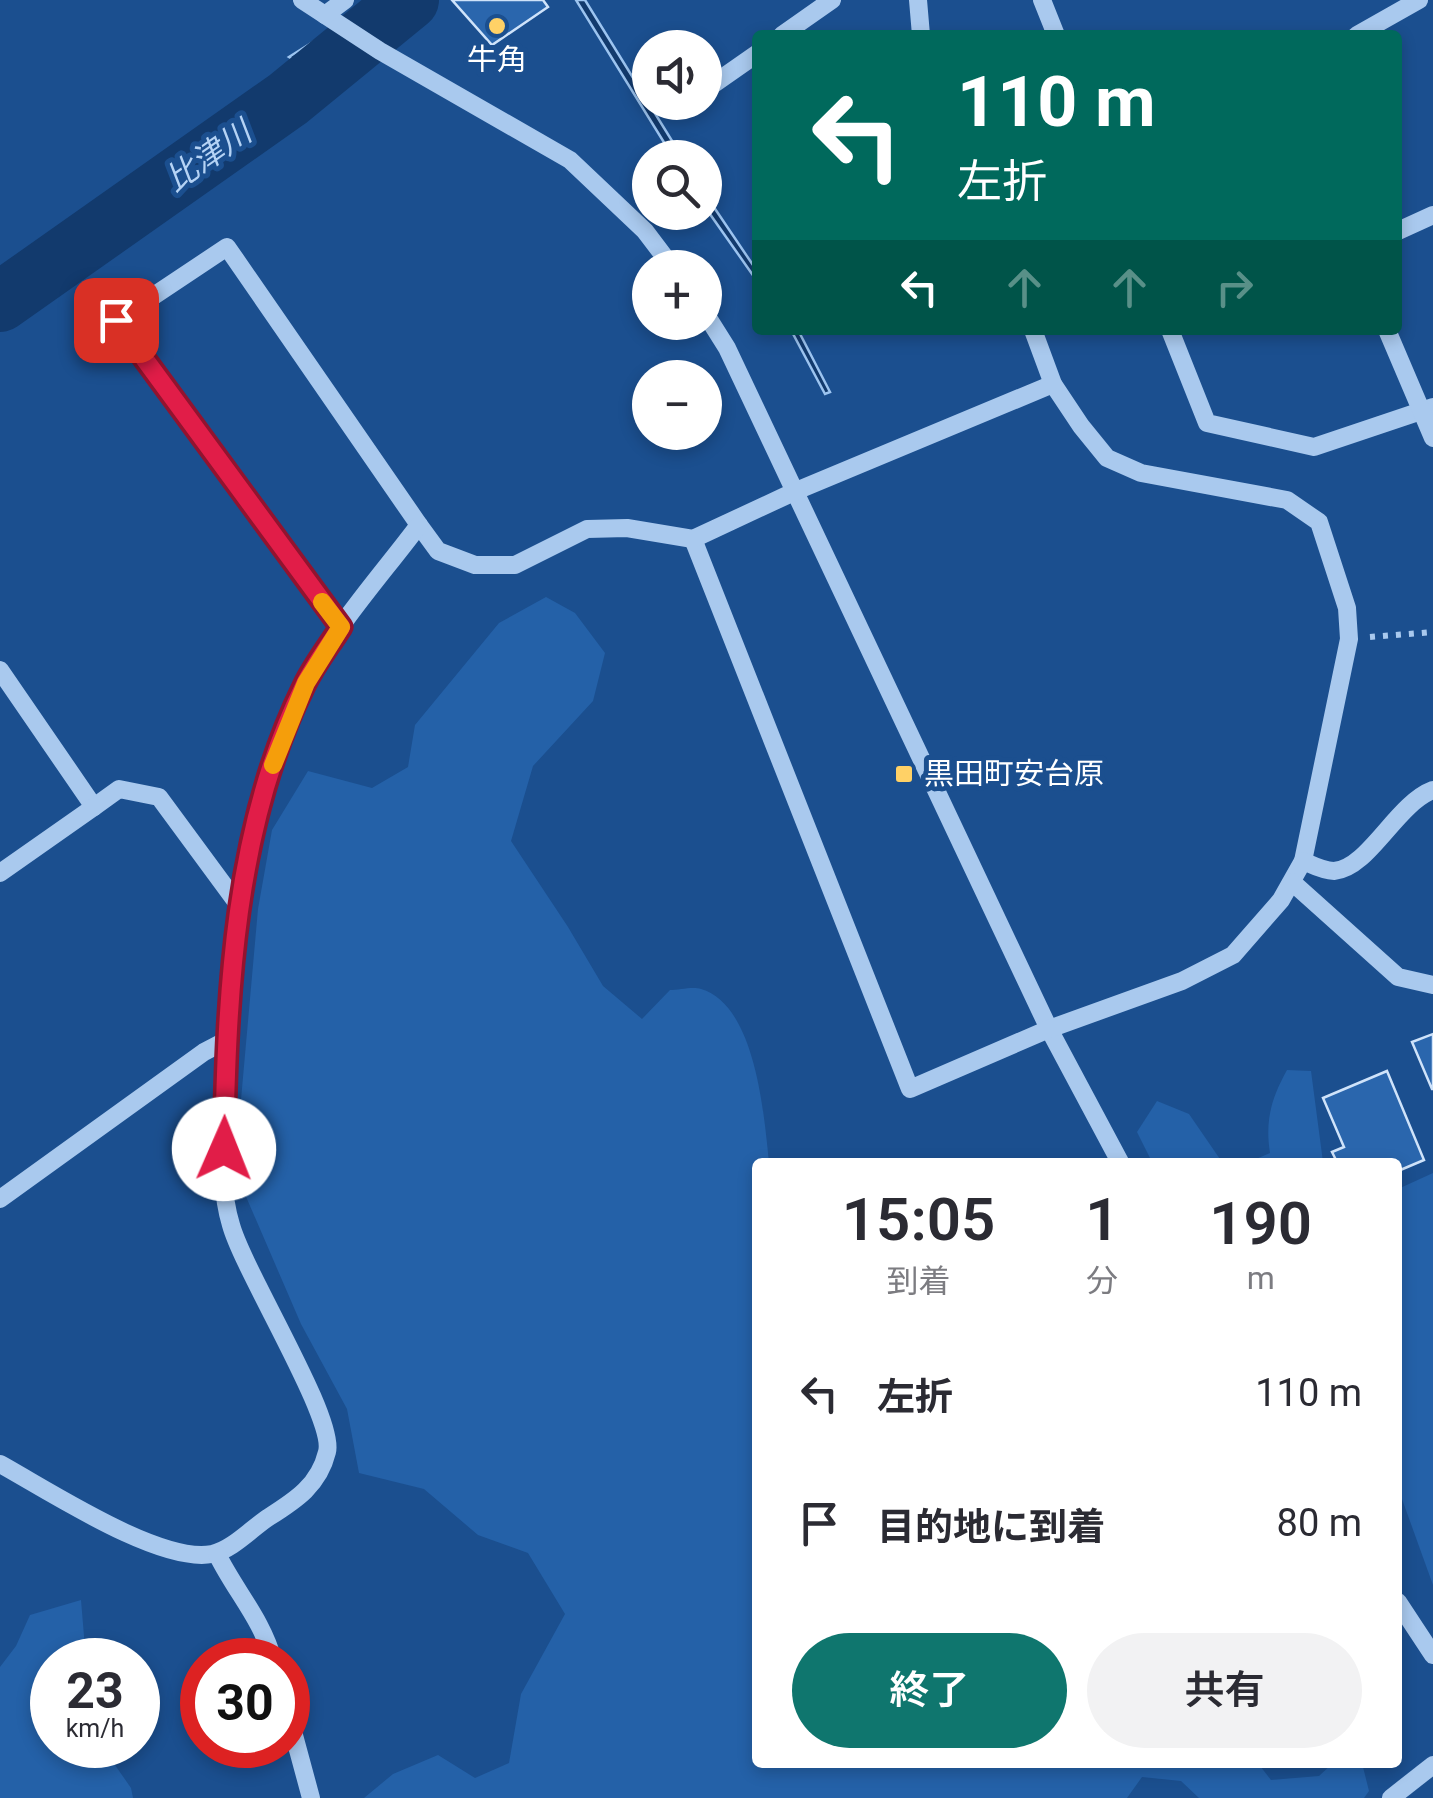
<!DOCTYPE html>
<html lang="ja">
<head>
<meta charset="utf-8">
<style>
	:root { --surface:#fff; --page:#f2f2f3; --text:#2b2b33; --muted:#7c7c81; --accent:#0f766e }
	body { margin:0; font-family:Roboto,"Noto Sans JP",sans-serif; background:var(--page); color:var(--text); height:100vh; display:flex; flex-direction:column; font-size:38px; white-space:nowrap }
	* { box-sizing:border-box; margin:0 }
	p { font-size:32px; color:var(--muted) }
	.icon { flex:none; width:55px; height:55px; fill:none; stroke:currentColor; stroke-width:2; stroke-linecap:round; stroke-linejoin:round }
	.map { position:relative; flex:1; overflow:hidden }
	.sheet { position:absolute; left:752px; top:1158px; width:650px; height:610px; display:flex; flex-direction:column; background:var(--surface); border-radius:10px; box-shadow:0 5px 15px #0003 }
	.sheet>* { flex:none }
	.top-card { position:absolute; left:752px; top:30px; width:650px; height:305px; border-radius:10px; box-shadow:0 5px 15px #0003; background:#00695c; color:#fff; overflow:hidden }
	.tools { position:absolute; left:632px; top:30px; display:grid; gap:20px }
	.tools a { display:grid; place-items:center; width:90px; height:90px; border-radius:50%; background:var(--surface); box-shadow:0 5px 15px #0003; font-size:50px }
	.speed { position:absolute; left:30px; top:1638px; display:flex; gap:20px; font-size:50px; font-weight:700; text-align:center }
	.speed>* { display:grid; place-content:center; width:130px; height:130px; border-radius:50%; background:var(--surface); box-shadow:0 5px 15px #0003; line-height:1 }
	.speed small { font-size:25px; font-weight:400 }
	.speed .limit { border:15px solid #d22; background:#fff; color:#111 }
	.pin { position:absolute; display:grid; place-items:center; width:85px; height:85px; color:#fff; margin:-42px; border-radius:20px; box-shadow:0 5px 15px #0006 }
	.me { position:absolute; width:110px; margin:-55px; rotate:1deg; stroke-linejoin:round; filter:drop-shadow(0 0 8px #0008) }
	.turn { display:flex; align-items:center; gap:35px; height:210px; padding:0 40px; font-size:45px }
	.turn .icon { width:130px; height:130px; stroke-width:2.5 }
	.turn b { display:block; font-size:70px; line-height:85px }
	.lanes { display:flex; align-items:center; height:95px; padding:0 40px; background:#0003; justify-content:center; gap:50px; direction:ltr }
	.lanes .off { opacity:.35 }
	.eta { display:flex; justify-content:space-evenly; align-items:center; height:170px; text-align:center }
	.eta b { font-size:60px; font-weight:600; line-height:70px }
	.button { display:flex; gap:20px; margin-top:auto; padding:20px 40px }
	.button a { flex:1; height:115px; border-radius:60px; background:var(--accent); color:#fff; font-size:40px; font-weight:600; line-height:115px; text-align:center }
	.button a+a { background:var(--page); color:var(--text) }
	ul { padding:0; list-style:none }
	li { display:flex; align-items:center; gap:30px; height:130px; padding:0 40px }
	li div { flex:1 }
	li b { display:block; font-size:38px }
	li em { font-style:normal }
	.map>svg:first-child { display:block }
</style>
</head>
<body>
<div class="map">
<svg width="1433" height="1798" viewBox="0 0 1433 1798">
	<rect width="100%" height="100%" fill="#1b4f8f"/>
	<g fill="#2461a8">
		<path d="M 546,597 L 575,613 L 605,653 L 593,701 L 533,766 L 511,841 L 568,927 L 603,986 L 642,1019 L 670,990 C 679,990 693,986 701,989 C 756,1005 764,1116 769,1162 L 758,1162 L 758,1762 L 1257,1762 L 1271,1780 L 1319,1776 L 1333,1763 L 1362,1763 L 1369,1791 L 1364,1798 L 1199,1798 L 1181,1781 L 1142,1777 L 1127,1798 L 364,1798 L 393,1774 L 438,1755 L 475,1778 L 509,1763 L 521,1694 L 565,1614 L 528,1553 L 478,1535 L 424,1489 L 359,1473 L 347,1409 L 301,1324 L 241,1185 L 240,1111 L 258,909 L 272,830 L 308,771 L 372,788 L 408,767 L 415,725 L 499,623 Z"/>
		<path d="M 1287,1070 L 1311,1071 L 1323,1162 L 1249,1162 L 1270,1153 C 1265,1121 1271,1099 1287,1070 Z"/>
		<path d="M 1157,1101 L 1189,1114 L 1222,1162 L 1152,1162 L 1137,1132 Z"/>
		<path d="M 1433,1173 L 1433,1585 L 1398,1488 L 1398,1189 Z"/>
		<path d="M 81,1600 L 86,1660 L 52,1660 L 52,1745 L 101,1745 L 131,1788 L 133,1798 L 0,1798 L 0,1667 L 16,1646 L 30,1615 Z"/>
	</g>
	<g fill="#123a6d" stroke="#9cc4f0" stroke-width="2.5">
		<path d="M 380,0 L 425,0 L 325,79 L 289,57 Z"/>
		<path d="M 576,0 L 585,0 L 682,157 L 673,157 Z"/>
		<path d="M 705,194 L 757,271 L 757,281 L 705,207 Z"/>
		<path d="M 791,330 L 798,330 L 830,392 L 825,394 Z"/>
	</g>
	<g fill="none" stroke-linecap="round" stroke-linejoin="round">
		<path stroke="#123a6d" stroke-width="60" d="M 0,302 L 288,99 L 409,0"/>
	</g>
	<g fill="#2a66ad" stroke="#cfe3fa" stroke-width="2.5">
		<path d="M 452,0 L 543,0 L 548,7 L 492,45 Z"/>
		<path d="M 1433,1034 L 1433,1089 L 1432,1089 L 1412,1042 Z"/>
		<path d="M 1387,1071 L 1424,1160 L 1398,1171 L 1398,1162 L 1337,1162 L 1332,1152 L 1344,1147 L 1323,1098 Z"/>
	</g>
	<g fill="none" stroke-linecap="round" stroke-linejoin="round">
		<path stroke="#a9c9ee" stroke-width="6" stroke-dasharray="5 8" stroke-linecap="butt" d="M 1370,637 L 1433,632"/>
		<g stroke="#a9c9ee" stroke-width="18">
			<path d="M 302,0 L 380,51 L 570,160 L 645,231 L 673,268"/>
			<path d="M 918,0 L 921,35"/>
			<path d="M 1042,0 L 1056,35"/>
			<path d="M 325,15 L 345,0"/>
			<path d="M 782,35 L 832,0"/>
			<path d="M 1357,35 L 1419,0"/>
			<path d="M 705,90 L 758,53"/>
			<path d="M 676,110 L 687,102"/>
			<path d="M 1398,231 L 1433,215"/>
			<path d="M 705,313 L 727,348 L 1049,1029 L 1120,1162"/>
			<path d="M 1170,330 L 1207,423 L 1314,447 L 1433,407"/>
			<path d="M 1387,330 L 1433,438"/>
			<path d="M 693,539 L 910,1089 L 1049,1029 L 1182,981 L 1233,955 L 1281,900 L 1303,861 L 1349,639 L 1347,608 L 1319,522 L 1287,500 L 1141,473 L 1107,458 L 1081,426 L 1053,384 L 1033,330"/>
			<path d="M 341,627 L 116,321 L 227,247 L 419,525 L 438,551 L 475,565 L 515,565 L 587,529 L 627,528 L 693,539 L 796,491 L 1053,384"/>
			<path d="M 0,670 L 94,807 L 119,789 L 159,797 L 240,907"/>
			<path d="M 1303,861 C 1312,865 1324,871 1334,871 C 1369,868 1396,804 1433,790"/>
			<path d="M 0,873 L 94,807"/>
			<path d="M 1292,882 L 1398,977 L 1433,985"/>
			<path d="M 0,1199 L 204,1052 L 227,1040"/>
			<path d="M 0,1464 C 49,1491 160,1564 212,1554 C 232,1550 252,1528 269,1517 C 296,1500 319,1485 327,1452 C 336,1419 244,1272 231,1225 C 219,1186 224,1145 225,1105 C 229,964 240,813 305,685 C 334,627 380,577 419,525"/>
			<path d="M 217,1554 C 235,1591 262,1619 273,1660"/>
			<path d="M 1398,1602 L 1433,1655"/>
			<path d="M 288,1713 L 311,1798"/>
			<path d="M 1391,1798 L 1433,1765"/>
		</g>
	</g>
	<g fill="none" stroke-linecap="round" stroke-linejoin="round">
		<g stroke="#92132f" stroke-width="25">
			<path id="route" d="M 116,320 L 341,627 C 329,646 314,665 304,686 C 234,828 227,993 224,1149"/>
		</g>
		<use href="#route" stroke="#e11d48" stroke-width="18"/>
		<path stroke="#f59e0b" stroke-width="18" d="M 273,765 L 306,683 L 341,627 L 322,602"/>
	</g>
	<g fill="#ffd166" stroke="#1b4f8f" stroke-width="4">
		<circle cx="497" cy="26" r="10"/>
		<rect x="894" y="764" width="20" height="20" rx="5"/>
	</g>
	<g text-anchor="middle" stroke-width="10" stroke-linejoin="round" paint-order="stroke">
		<g font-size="30" fill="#fff" stroke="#1b4f8f">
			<text x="497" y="70">牛角</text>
			<text x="924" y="784" text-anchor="start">黒田町安台原</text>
		</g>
		<g font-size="32" font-style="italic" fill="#b5d3f5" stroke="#1b4f8f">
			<text transform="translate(208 156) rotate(-35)" y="11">比津川</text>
		</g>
	</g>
</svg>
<div class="tools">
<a><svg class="icon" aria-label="sound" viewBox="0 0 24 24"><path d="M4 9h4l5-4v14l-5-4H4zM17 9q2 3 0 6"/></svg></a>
<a><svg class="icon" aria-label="search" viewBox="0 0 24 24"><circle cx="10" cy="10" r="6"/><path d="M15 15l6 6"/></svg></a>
<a>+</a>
<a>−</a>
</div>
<div class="speed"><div>23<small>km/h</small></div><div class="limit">30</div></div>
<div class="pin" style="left:116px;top:320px;background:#d93025"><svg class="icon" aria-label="arrive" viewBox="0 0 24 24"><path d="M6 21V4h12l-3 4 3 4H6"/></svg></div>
<svg class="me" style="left:224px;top:1149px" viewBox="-20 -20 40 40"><circle r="19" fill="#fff"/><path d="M0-13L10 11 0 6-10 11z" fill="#e11d48"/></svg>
<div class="top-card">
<div class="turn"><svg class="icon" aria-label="left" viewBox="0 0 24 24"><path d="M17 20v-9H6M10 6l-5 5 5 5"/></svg><div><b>110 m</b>左折</div></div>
<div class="lanes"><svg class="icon" aria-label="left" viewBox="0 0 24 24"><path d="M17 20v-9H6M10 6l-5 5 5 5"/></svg><svg class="icon off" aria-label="ahead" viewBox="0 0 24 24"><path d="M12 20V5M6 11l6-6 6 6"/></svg><svg class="icon off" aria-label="ahead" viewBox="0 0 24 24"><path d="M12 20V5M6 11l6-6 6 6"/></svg><svg class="icon off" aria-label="right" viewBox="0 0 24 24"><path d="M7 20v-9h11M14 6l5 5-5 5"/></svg></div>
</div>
<section class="sheet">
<div class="eta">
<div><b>15:05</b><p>到着</p></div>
<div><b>1</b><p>分</p></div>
<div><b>190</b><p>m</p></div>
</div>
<ul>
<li><svg class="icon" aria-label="left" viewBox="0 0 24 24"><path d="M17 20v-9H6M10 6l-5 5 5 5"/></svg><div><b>左折</b></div><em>110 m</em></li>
<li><svg class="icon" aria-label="arrive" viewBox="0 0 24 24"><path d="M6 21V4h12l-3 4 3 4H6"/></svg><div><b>目的地に到着</b></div><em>80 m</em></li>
</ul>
<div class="button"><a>終了</a><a>共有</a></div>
</section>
</div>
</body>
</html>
